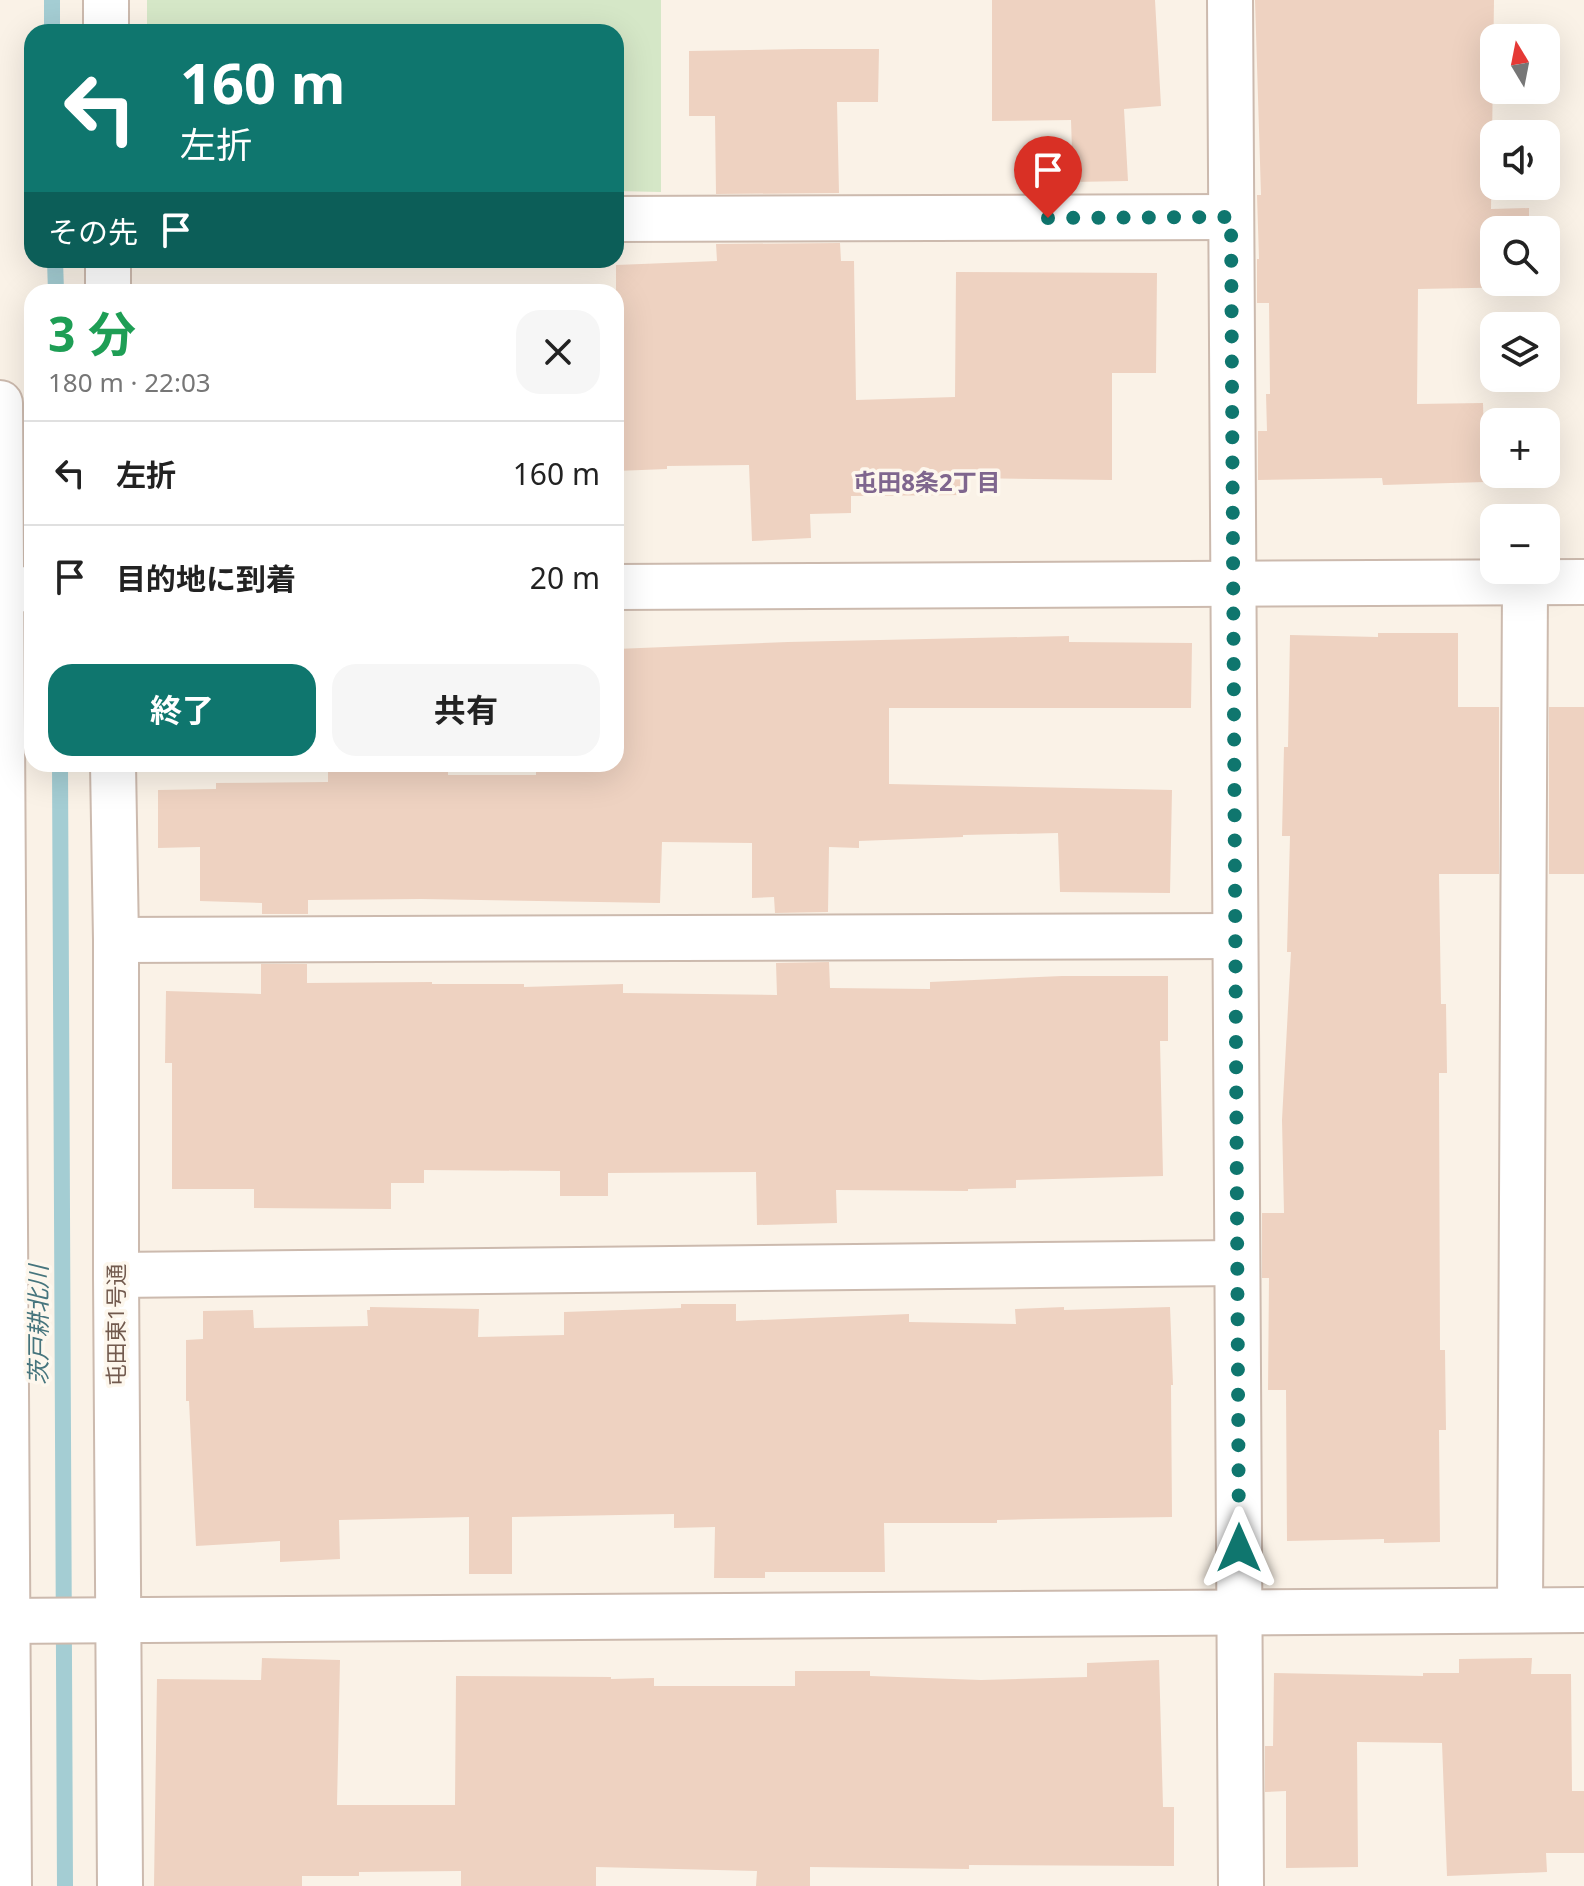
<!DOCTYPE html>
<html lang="ja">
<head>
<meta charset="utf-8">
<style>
	:root { --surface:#fff; --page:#f6f6f6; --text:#222; --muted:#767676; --line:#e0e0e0; --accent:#0f766e }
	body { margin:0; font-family:"Noto Sans","Noto Sans JP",sans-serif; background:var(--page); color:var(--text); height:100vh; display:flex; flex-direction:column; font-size:30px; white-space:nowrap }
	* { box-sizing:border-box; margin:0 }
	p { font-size:26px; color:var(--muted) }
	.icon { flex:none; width:44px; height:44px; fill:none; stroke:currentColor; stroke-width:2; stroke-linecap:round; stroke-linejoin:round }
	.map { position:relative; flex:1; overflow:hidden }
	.panel { position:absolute; left:24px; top:284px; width:600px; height:488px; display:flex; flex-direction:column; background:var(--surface); border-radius:24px; box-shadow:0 8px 32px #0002 }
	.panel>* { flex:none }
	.guide { position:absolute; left:24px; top:24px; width:600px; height:244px; border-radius:24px; box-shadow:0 8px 32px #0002; background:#0f766e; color:#fff; overflow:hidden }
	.needle { width:52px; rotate:350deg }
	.fabs { position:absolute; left:1480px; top:24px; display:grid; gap:16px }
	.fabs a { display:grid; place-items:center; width:80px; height:80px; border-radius:16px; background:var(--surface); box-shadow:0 8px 32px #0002; font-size:40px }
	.pin { position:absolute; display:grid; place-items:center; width:68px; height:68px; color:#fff; margin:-82px -34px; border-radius:50% 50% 50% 0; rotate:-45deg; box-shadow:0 0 8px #0007 }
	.pin .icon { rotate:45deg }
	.me { position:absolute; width:88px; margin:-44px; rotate:0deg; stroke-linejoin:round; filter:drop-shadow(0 0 6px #0008) }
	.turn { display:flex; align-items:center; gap:28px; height:168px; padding:0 24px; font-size:36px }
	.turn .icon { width:104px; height:104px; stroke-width:2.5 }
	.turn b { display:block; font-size:56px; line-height:68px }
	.then { display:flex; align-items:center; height:76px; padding:0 24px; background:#0003; gap:16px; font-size:30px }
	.round { display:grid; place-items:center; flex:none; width:84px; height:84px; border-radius:24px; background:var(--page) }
	.overview { display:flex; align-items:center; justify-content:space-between; height:136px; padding:0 24px }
	h1 { font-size:48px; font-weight:700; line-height:60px; color:#1e9e55 }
	.primary-button { display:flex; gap:16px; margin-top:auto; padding:16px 24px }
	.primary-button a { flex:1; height:92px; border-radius:24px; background:var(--accent); color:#fff; font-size:32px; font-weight:700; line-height:92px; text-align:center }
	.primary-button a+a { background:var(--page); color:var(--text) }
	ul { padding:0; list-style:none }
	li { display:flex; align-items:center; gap:24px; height:104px; padding:0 24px; border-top:2px solid var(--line) }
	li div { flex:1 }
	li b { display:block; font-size:30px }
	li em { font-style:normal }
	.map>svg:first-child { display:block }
</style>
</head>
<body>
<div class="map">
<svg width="1584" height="1886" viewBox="0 0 1584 1886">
	<rect width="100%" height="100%" fill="#faf2e7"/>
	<path fill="#d5e7c7" d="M 147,0 L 661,0 L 661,192 L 616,191 L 616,32 L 147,32 Z"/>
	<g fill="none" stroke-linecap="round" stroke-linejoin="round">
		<g stroke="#a4cdd3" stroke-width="16">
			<path d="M 52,0 L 52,32"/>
			<path d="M 55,260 L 56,292"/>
			<path d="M 60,764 L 65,1886"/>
		</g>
	</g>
	<g fill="#eed2c1">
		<path d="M 992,0 L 1155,0 L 1161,106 L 1124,109 L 1128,181 L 1073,182 L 1071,120 L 992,121 Z"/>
		<path d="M 1255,0 L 1494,0 L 1491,209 L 1529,208 L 1529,230 L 1494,230 L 1494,282 L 1530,282 L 1530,287 L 1418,289 L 1417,404 L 1483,403 L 1485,482 L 1383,485 L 1382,478 L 1258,480 L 1258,431 L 1267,431 L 1266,394 L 1270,394 L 1269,303 L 1257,303 L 1257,259 L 1259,259 L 1257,195 L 1261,195 Z"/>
		<path d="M 803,49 L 879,49 L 878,102 L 837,102 L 839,193 L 716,194 L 715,116 L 689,116 L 689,51 Z"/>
		<path d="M 840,243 L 841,261 L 854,261 L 856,400 L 955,397 L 956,272 L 1157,273 L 1156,373 L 1112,373 L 1112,480 L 964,478 L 964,495 L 851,496 L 851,513 L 810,514 L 811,538 L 752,541 L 749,465 L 667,466 L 667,469 L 616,471 L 616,265 L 717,261 L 716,244 Z"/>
		<path d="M 1378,633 L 1458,633 L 1458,707 L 1499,707 L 1499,874 L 1439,874 L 1441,1004 L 1446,1004 L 1447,1073 L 1439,1073 L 1440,1350 L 1445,1350 L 1446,1430 L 1439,1430 L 1440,1542 L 1384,1543 L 1384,1539 L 1287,1541 L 1286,1390 L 1268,1390 L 1269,1278 L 1262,1278 L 1262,1213 L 1284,1213 L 1282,1120 L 1291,952 L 1287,952 L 1290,836 L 1282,836 L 1284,747 L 1288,747 L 1290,635 L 1378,637 Z"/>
		<path d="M 1069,636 L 1069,642 L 1192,643 L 1191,708 L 889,708 L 889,784 L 1172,790 L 1170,893 L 1060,892 L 1058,833 L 963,835 L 963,837 L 859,841 L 859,848 L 829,847 L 828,912 L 775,913 L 774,897 L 752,898 L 752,843 L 662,842 L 660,903 L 421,899 L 308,900 L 308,914 L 262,914 L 262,903 L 200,901 L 200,847 L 158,848 L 158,790 L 216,789 L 216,783 L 328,782 L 328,764 L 448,764 L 448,775 L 536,775 L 536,764 L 616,764 L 616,649 L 788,642 Z"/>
		<rect x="1549" y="707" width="35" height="167"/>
		<path d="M 829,962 L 830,988 L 930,989 L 930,982 L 1062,976 L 1168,976 L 1168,1041 L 1160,1041 L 1163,1176 L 1016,1180 L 1016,1188 L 968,1189 L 968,1191 L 836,1190 L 837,1223 L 757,1225 L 756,1172 L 608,1173 L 608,1196 L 560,1196 L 560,1171 L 424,1170 L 424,1183 L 391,1183 L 391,1209 L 254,1208 L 254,1189 L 172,1189 L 172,1063 L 165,1063 L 166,991 L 261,994 L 261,964 L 307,964 L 307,983 L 432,982 L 432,984 L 524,984 L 524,987 L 623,984 L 623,993 L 777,995 L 776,963 Z"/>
		<path d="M 681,1304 L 736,1304 L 736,1321 L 909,1314 L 909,1322 L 1016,1324 L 1015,1309 L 1064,1307 L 1064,1310 L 1170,1307 L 1173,1385 L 1171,1385 L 1172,1517 L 1037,1519 L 997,1520 L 997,1523 L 884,1523 L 885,1572 L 765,1572 L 765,1578 L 714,1578 L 715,1527 L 674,1528 L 674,1514 L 512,1517 L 512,1574 L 469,1574 L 469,1517 L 339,1520 L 340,1559 L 280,1562 L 280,1541 L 196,1546 L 189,1401 L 186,1401 L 186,1340 L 203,1339 L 203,1311 L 253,1310 L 254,1328 L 368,1326 L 367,1310 L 370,1310 L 370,1307 L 479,1309 L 478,1337 L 564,1335 L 564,1312 L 681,1308 Z"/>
		<path d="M 262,1658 L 340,1660 L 337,1805 L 455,1805 L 456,1676 L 611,1677 L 611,1679 L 654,1678 L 654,1686 L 795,1686 L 795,1671 L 870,1671 L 870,1676 L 981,1680 L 1087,1677 L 1087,1663 L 1159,1660 L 1163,1807 L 1174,1807 L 1174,1866 L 969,1865 L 969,1869 L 810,1867 L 810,1886 L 756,1886 L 757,1871 L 596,1867 L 596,1886 L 461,1886 L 461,1871 L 359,1872 L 359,1876 L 302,1876 L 302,1886 L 154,1886 L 157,1679 L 261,1680 Z"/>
		<path d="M 1532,1658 L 1531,1674 L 1571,1674 L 1572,1791 L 1584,1791 L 1584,1853 L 1546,1853 L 1547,1872 L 1447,1876 L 1442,1743 L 1357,1742 L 1358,1867 L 1286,1868 L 1286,1791 L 1265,1792 L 1265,1746 L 1273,1746 L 1274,1673 L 1423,1676 L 1423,1673 L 1459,1673 L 1459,1659 Z"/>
	</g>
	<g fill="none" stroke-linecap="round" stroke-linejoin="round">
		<g stroke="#ccbaae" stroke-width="48">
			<g id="minor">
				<path d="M 1230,0 L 1241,1886"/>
				<path d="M 616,219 L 1231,217"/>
				<path d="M 616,587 L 1584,582"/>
				<path d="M 0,590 L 32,589"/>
				<path d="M 116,940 L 1235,936"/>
				<path d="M 116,1275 L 1237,1263"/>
				<path d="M 1520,1610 L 1525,583"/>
				<path d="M 0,1621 L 1584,1610"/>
			</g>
		</g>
		<g stroke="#ccbaae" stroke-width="48">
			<g id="tertiary">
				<path d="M 106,0 L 106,32"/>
				<path d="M 108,260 L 108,292"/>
				<path d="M 0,403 L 9,1886"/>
				<path d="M 113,764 L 116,940 L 116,1275 L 120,1886"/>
			</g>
		</g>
		<use href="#minor" stroke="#fff" stroke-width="44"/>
		<use href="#tertiary" stroke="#fff" stroke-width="44"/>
	</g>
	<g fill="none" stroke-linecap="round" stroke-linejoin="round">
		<path stroke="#0f766e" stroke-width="14" stroke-dasharray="0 25.2" d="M 1048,218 L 1231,217 L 1239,1548"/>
	</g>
	<g text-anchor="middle" stroke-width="7" stroke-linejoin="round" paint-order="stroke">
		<g font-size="22" fill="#725a4e" stroke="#fdf7ed">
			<text transform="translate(116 1325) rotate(-90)" y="8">屯田東1号通</text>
		</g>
		<g font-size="24" font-weight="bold" fill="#7f668e" stroke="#fdf7ed">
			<text x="927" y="491">屯田8条2丁目</text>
		</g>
		<g font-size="24" font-style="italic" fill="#46757d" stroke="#fdf7ed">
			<text transform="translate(39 1325) rotate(-90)" y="8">茨戸耕北川</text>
		</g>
	</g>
</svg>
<div class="fabs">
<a><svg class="needle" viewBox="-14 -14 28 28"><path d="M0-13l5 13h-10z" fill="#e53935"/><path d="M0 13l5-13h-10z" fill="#767676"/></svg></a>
<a><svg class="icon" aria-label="sound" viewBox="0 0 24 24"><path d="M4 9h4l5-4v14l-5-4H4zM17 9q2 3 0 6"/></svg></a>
<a><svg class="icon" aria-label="search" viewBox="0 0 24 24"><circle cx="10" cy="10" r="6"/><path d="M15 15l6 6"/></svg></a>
<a><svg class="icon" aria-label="layers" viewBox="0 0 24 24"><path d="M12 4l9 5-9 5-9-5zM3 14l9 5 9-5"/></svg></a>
<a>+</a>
<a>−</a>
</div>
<div class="pin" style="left:1048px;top:218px;background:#d93025"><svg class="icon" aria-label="arrive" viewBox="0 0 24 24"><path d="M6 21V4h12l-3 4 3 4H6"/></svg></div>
<svg class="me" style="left:1239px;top:1548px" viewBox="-20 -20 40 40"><path d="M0-17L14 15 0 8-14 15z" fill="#0f766e" stroke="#fff" stroke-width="4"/></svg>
<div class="guide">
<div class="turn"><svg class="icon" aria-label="left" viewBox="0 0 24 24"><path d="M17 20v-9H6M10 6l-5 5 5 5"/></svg><div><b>160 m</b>左折</div></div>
<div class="then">その先<svg class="icon" aria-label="arrive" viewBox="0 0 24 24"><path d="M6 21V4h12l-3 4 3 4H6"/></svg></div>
</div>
<section class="panel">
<div class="overview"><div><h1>3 分</h1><p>180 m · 22:03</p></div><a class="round"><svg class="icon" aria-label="close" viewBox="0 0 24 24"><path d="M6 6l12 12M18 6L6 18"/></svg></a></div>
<ul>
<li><svg class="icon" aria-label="left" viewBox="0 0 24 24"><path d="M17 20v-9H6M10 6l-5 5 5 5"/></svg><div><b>左折</b></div><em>160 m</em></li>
<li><svg class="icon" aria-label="arrive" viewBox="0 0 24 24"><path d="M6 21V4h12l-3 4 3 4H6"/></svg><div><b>目的地に到着</b></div><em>20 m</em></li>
</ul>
<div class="primary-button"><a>終了</a><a>共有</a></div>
</section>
</div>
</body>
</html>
